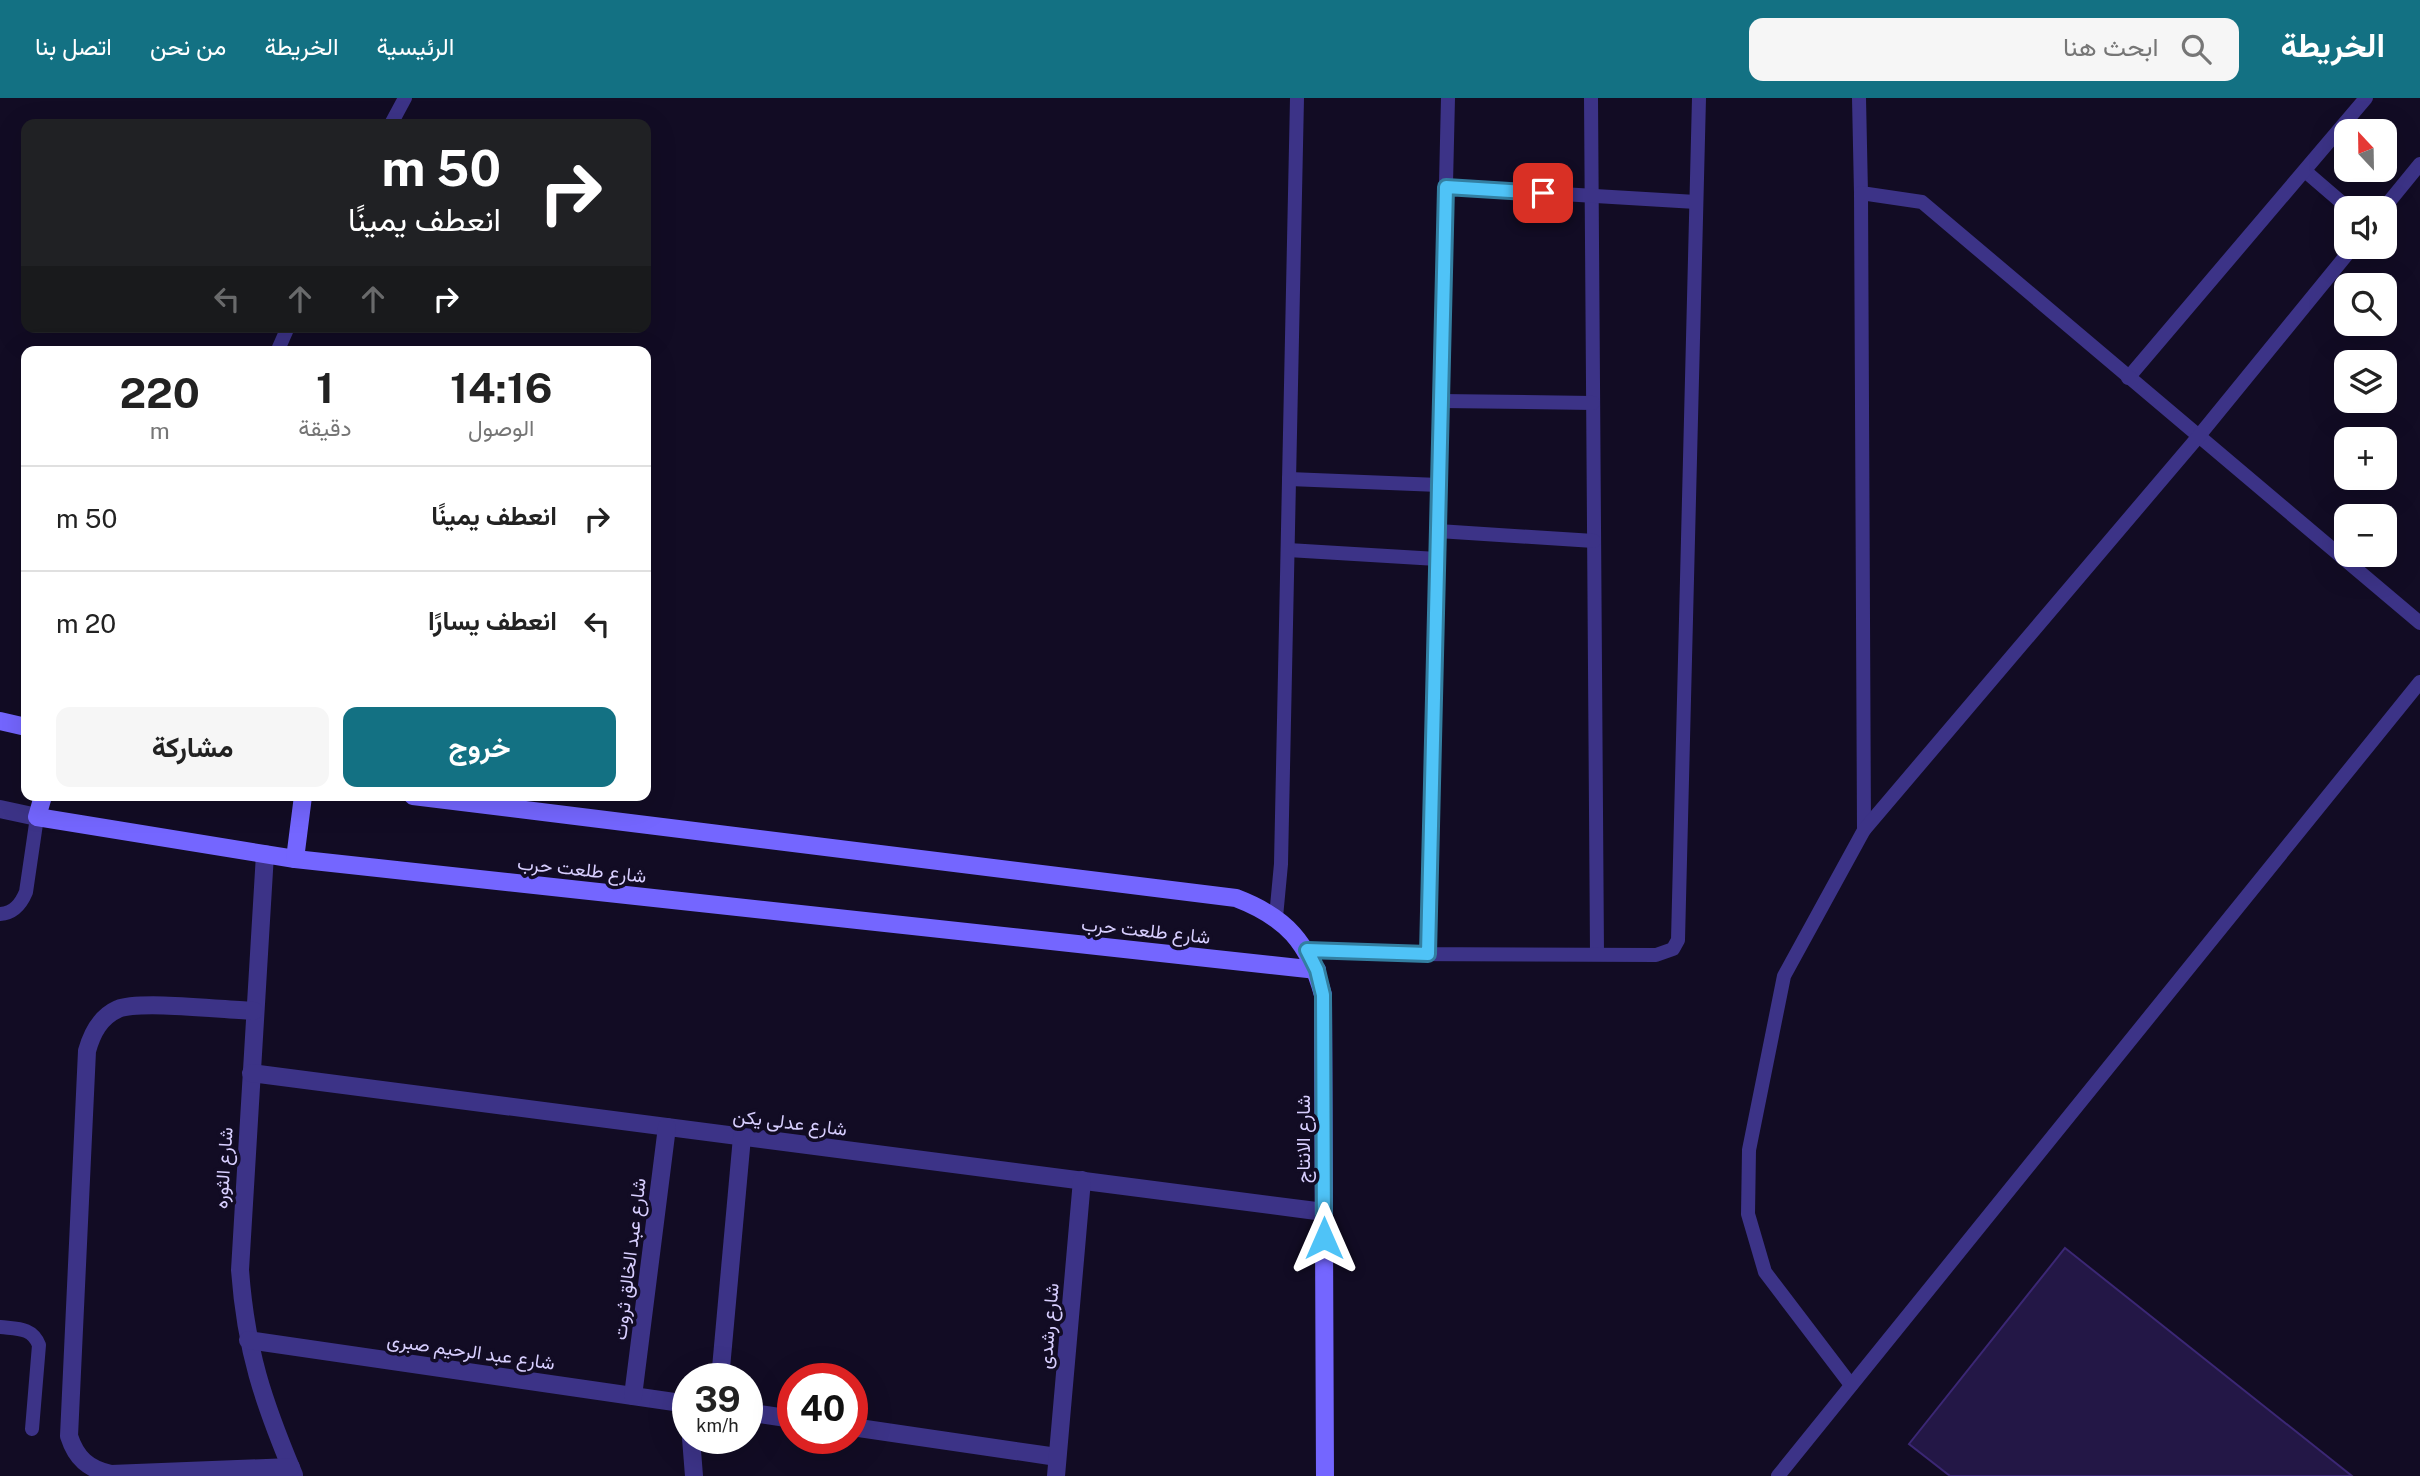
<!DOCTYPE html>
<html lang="ar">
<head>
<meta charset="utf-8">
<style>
	:root { --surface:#fff; --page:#f6f6f6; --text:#222; --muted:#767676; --line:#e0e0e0; --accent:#137183 }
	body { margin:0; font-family:"Public Sans",Vazirmatn,sans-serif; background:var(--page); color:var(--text); direction:rtl; height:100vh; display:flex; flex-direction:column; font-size:26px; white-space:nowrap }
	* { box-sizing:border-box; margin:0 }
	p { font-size:23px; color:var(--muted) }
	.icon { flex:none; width:38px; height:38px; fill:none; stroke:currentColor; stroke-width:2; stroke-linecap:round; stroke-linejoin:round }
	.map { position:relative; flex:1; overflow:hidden; direction:ltr }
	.drawer { position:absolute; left:21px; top:248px; width:630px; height:455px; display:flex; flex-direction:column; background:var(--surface); border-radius:14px; box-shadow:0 7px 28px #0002; direction:rtl }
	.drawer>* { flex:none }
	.banner { position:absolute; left:21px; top:21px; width:630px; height:214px; border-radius:14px; box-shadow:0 7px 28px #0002; direction:rtl; background:#202124; color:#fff; overflow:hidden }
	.needle { width:46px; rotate:338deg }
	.buttons { position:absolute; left:2334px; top:21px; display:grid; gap:14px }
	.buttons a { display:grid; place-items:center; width:63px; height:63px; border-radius:14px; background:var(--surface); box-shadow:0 7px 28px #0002; font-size:35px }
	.speed { position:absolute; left:672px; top:1265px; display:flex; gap:14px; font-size:35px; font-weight:700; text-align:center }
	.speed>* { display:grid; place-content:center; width:91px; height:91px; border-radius:50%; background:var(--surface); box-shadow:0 7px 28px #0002; line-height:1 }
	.speed small { font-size:18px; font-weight:400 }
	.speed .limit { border:10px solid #d22; background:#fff; color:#111 }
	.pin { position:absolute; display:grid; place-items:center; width:60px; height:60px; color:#fff; margin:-30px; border-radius:14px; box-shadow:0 4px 10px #0006 }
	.me { position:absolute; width:77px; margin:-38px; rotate:0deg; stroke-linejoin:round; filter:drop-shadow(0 0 5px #0008) }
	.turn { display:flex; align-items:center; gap:24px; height:147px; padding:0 35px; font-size:32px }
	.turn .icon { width:91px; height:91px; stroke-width:2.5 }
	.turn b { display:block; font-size:49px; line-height:60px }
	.lanes { display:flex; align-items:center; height:66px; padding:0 35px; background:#0003; justify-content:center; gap:35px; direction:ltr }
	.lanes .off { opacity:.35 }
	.eta { display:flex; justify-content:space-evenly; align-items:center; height:119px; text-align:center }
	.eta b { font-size:42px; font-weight:700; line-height:49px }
	.button { display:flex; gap:14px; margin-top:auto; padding:14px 35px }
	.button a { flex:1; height:80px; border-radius:14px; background:var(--accent); color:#fff; font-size:28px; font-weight:700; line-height:80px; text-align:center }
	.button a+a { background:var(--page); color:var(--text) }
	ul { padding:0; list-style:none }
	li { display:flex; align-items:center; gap:21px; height:105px; padding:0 35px; border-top:2px solid var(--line) }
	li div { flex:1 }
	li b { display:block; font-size:26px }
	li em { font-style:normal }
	header { display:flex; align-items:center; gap:42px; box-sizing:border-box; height:98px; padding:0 35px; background:var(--accent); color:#fff }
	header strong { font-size:33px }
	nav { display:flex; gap:38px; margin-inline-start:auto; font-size:24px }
	.search { width:490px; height:63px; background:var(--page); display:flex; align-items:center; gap:18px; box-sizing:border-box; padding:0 24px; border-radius:14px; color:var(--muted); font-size:26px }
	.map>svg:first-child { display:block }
</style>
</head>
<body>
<header>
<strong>الخريطة</strong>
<div class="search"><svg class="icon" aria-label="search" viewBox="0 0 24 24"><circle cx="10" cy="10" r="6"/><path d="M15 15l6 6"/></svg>ابحث هنا</div>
<nav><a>الرئيسية</a><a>الخريطة</a><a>من نحن</a><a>اتصل بنا</a></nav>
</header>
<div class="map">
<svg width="2420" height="1378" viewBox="0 0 2420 1378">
	<rect width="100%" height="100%" fill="#120c24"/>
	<path fill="#231746" stroke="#3b2774" stroke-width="2" d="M 2065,1150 L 2352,1378 L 1950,1378 L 1909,1346 Z"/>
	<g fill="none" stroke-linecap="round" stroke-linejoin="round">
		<g stroke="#3c3387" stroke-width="14">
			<path d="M 1591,0 L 1597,856"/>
			<path d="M 1859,0 L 1861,95"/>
			<path d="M 391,26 L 405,0"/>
			<path d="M 2305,73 L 2348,110"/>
			<path d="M 1446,89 L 1696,104"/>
			<path d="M 2384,110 L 2420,66"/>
			<path d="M 277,254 L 288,229"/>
			<path d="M 2128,280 L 2366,0"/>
			<path d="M 1441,303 L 1593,305"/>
			<path d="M 1289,381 L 1439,387"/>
			<path d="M 1438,433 L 1594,443"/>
			<path d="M 1288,452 L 1437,461"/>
			<path d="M 1864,732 L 1861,95 L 1922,104 L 2420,525"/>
			<path d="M 0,816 C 14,815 21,806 26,794 L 37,719"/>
			<path d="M 1276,819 L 1281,766 L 1297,0"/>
			<path d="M 1307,852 L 1395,856 L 1656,857 L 1673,851 L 1678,842 L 1699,0"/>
			<path d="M 1428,856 L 1448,0"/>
			<path d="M 0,1229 C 17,1231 32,1229 39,1247 L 32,1331"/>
			<path d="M 1851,1287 L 1765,1174 L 1748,1116 L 1749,1052 L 1784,878 L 1864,732 L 2198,339 L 2353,149"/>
			<path d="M 1778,1378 L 2420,584"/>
		</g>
		<g stroke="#3c3387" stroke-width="18">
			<path d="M 0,711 L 37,719"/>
			<path d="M 265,756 L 240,1172 C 246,1253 263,1303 294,1377"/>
			<path d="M 254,913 C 226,912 140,902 118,911 C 100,919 92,935 87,953 L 69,1338 C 76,1360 88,1371 111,1376 L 291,1369"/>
			<path d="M 251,975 L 1324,1114"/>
			<path d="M 248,1242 L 688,1306"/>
			<path d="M 720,1281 L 742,1039"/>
			<path d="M 633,1298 L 667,1029"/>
			<path d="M 747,1314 L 793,1321"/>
			<path d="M 852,1329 L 1057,1359"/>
			<path d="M 691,1340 L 694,1378"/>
			<path d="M 1056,1378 L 1082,1082"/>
		</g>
		<g stroke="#7466ff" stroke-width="18">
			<path d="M 0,623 L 26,629"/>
			<path d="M 43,698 L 37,719 L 295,761 L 1317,872"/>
			<path d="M 413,698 L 1236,800 C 1286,819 1309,845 1323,897 L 1325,1378"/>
			<path d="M 295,761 L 303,698"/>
		</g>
	</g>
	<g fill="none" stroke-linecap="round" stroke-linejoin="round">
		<g stroke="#337fa1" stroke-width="18">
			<path id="route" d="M 1324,1140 L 1323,897 L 1317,872 L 1307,852 L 1428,856 L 1446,89 L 1543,95"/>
		</g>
		<use href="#route" stroke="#4fc3f7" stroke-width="12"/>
	</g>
	<g text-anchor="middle" stroke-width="7" stroke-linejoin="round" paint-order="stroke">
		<g font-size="19" fill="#d8cfff" stroke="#120c24">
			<text transform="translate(582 771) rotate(6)" y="7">شارع طلعت حرب</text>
			<text transform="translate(1146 832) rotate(6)" y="7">شارع طلعت حرب</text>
			<text transform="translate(790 1024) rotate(7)" y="7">شارع عدلى يكن</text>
			<text transform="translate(1303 1041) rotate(-90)" y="7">شارع الانتاج</text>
			<text transform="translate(223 1070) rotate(-86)" y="7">شارع الثوره</text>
			<text transform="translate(629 1161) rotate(-83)" y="7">شارع عبد الخالق ثروت</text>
			<text transform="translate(1048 1228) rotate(-85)" y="7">شارع رشدى</text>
			<text transform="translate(471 1253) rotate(8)" y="7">شارع عبد الرحيم صبرى</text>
		</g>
	</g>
</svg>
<div class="buttons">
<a><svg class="needle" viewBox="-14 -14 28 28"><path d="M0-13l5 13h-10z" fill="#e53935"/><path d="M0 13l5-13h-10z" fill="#767676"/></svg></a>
<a><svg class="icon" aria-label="sound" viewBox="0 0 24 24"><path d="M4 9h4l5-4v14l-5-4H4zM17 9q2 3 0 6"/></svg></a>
<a><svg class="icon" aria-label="search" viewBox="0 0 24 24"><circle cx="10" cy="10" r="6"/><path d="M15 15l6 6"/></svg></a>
<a><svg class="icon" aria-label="layers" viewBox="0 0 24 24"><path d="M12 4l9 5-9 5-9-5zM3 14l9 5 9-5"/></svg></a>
<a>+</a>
<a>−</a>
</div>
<div class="speed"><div>39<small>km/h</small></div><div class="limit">40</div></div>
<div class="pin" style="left:1543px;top:95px;background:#d93025"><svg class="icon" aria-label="arrive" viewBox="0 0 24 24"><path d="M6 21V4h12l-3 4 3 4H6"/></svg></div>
<svg class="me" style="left:1324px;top:1140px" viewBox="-20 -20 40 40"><path d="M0-17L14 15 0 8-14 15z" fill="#4fc3f7" stroke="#fff" stroke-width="4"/></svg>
<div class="banner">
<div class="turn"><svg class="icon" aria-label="right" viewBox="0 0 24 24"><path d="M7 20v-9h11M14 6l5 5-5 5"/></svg><div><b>50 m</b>انعطف يمينًا</div></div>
<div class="lanes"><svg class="icon off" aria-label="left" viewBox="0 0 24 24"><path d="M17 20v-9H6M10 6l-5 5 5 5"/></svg><svg class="icon off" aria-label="ahead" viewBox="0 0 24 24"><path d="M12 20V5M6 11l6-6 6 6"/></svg><svg class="icon off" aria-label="ahead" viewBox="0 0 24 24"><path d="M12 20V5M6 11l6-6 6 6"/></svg><svg class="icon" aria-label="right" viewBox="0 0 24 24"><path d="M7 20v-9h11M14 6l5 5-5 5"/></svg></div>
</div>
<section class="drawer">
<div class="eta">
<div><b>14:16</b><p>الوصول</p></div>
<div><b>1</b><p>دقيقة</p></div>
<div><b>220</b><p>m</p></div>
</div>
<ul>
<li><svg class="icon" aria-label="right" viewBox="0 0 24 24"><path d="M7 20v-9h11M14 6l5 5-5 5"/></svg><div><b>انعطف يمينًا</b></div><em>50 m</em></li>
<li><svg class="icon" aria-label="left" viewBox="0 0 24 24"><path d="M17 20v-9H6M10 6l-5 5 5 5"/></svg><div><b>انعطف يسارًا</b></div><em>20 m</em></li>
</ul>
<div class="button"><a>خروج</a><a>مشاركة</a></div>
</section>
</div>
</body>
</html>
